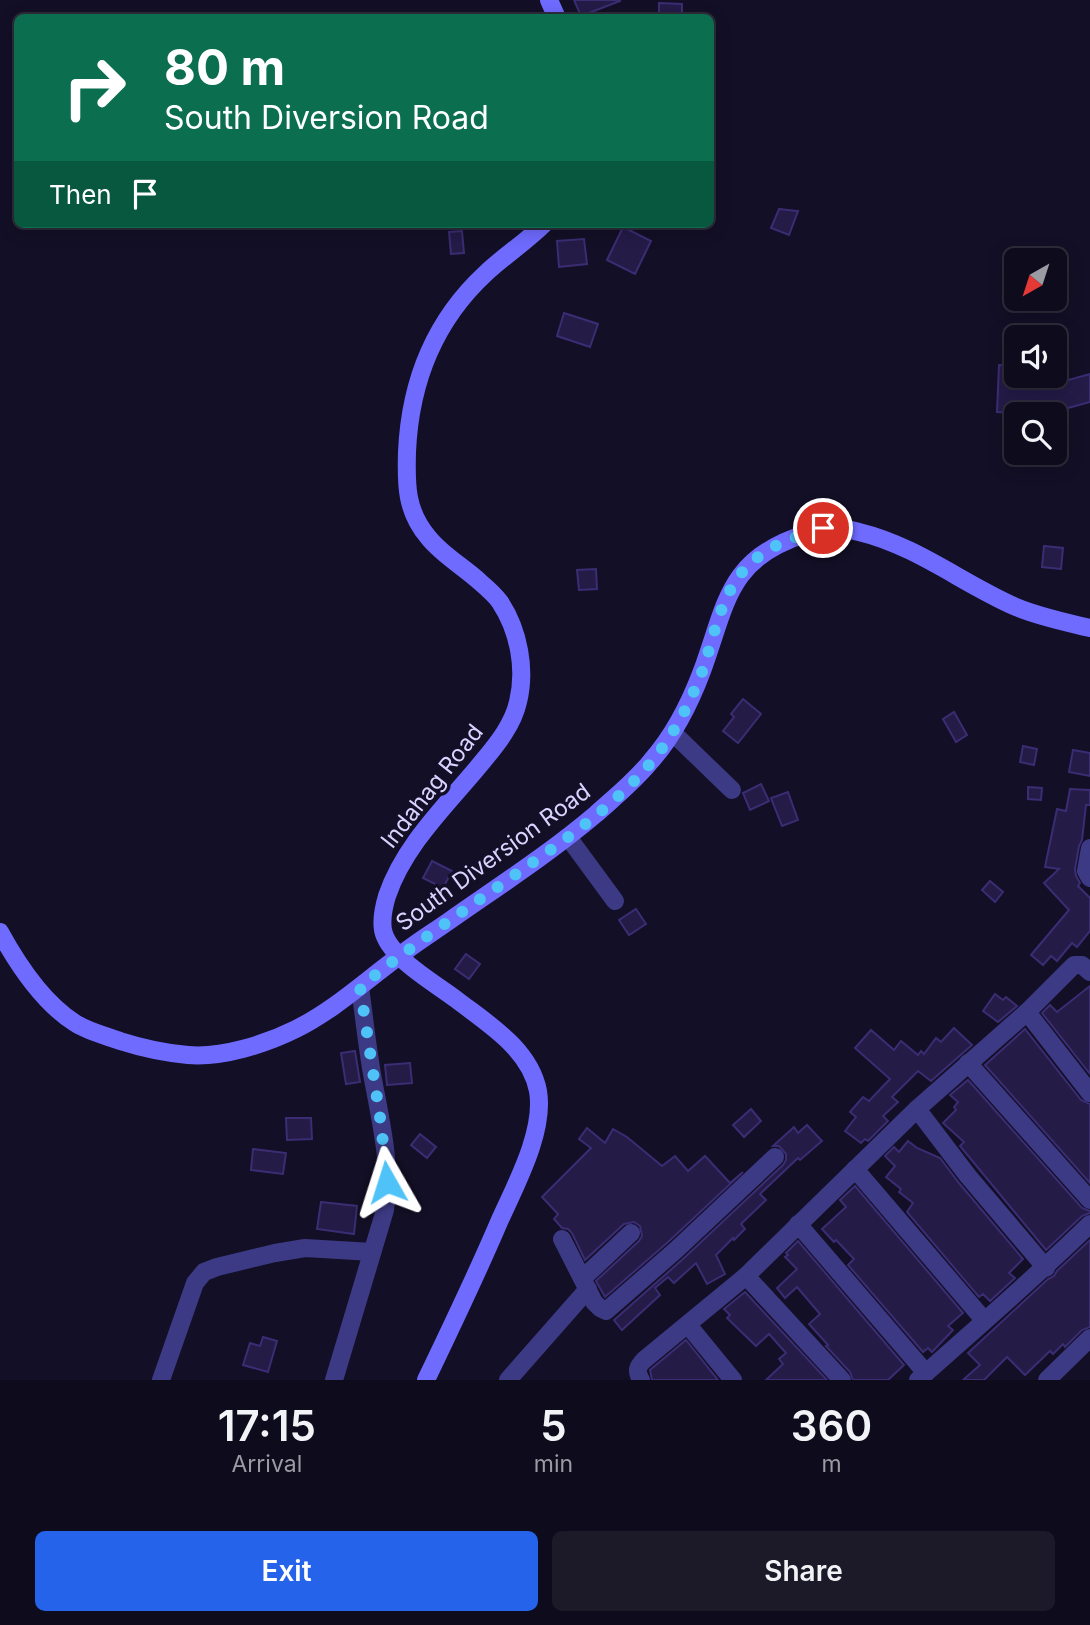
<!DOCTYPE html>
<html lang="en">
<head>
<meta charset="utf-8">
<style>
	:root { --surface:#0e0b1c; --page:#1c1929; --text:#f1f3f6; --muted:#9b9ba3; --line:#2e2b3b; --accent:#2563eb }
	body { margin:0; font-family:Inter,sans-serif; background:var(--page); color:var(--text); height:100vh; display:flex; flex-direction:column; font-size:26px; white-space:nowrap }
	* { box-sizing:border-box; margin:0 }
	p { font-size:23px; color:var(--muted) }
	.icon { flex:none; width:38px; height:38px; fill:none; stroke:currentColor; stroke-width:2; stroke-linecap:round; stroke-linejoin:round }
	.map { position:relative; height:1380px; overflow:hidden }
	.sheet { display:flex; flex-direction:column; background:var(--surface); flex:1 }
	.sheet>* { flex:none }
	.guide { position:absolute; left:14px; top:14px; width:700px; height:214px; border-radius:10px; box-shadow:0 4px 18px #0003,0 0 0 2px var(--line); background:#0b6e4f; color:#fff; overflow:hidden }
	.needle { width:46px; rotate:219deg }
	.controls { position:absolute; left:1004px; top:248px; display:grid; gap:14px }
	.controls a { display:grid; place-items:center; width:63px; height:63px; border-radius:10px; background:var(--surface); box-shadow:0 4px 18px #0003,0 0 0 2px var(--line); font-size:35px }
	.pin { position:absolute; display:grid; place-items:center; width:60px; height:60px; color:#fff; margin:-30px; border:4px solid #fff; border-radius:50%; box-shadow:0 2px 7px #0007 }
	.me { position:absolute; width:77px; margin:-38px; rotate:354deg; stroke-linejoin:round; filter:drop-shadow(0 0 5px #0008) }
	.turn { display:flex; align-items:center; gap:24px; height:147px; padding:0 35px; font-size:32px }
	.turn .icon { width:91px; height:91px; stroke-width:2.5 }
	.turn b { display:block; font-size:49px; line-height:60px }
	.then { display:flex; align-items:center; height:66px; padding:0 35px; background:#0003; gap:14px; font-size:26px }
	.eta { display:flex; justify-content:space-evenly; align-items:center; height:119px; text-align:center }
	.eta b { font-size:42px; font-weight:600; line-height:49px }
	.cta { display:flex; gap:14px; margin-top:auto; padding:14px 35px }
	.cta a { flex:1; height:80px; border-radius:10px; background:var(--accent); color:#fff; font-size:28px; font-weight:600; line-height:80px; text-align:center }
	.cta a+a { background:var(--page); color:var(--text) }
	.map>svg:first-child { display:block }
</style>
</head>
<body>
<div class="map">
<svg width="1090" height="1380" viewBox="0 0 1090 1380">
	<rect width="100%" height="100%" fill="#130f26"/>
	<g fill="#241b47" stroke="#3b2d73" stroke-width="2">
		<path d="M 574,0 L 620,0 L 620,1 L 581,16 Z"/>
		<path d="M 659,3 L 682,4 L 682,18 L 659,18 Z"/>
		<path d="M 779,209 L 798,211 L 789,235 L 771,228 Z"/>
		<path d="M 623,227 L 651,241 L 635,274 L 607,260 Z"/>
		<path d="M 462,231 L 464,253 L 451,254 L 449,232 Z"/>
		<path d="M 584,239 L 587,264 L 559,267 L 557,241 Z"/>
		<path d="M 564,313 L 598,324 L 590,347 L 557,336 Z"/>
		<path d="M 999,365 L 1017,366 L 1017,376 L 1040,376 L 1040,388 L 1090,374 L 1090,402 L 1068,408 L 1068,411 L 1039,412 L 1039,414 L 997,412 Z"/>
		<path d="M 1044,546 L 1063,548 L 1061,569 L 1042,567 Z"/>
		<path d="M 596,569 L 597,589 L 579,590 L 577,570 Z"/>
		<path d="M 743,699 L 761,714 L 738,743 L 723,731 L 734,717 L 731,714 Z"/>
		<path d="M 954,712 L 967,735 L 956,742 L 943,719 Z"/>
		<path d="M 1023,746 L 1037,749 L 1034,765 L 1020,762 Z"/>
		<path d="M 1073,750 L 1090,753 L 1090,776 L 1069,772 Z"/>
		<path d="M 761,784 L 769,801 L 750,810 L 743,793 Z"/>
		<path d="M 1028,787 L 1042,788 L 1041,800 L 1028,799 Z"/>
		<path d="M 1070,789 L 1090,790 L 1090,805 L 1086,805 L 1082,840 L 1079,846 L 1075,869 L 1076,876 L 1080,883 L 1078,886 L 1090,898 L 1090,931 L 1077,947 L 1072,943 L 1057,961 L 1051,956 L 1043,965 L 1031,955 L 1069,910 L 1044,883 L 1059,869 L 1045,867 L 1057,809 L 1066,811 Z"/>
		<path d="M 788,792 L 798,820 L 782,826 L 771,798 Z"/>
		<path d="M 432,861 L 452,871 L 443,888 L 423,878 Z"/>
		<path d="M 990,881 L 1003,892 L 995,902 L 982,890 Z"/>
		<path d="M 636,909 L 646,924 L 629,935 L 619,920 Z"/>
		<path d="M 466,954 L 480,964 L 469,979 L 455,969 Z"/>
		<path d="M 1090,986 L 1090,1074 L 1042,1013 L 1050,1005 L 1057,1012 Z"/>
		<path d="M 995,994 L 1003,1000 L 1006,997 L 1017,1006 L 998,1022 L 983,1011 Z"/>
		<path d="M 954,1028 L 972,1045 L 931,1081 L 918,1071 L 892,1097 L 898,1102 L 883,1116 L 888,1121 L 868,1141 L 865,1139 L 861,1143 L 845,1131 L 856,1117 L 850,1112 L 863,1097 L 869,1101 L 890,1079 L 855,1048 L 871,1030 L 894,1050 L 901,1041 L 918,1055 L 921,1051 L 924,1054 L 936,1038 L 941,1042 Z"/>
		<path d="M 1025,1029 L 1081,1100 L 1090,1104 L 1090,1183 L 985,1065 Z"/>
		<path d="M 355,1051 L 360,1082 L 346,1084 L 341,1053 Z"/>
		<path d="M 410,1063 L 412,1083 L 387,1085 L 385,1065 Z"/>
		<path d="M 968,1080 L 1082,1208 L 1090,1211 L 1090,1213 L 1082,1216 L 1046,1250 L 960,1146 L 964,1142 L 943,1123 L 956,1110 L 954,1107 L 958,1102 L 950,1095 Z"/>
		<path d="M 751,1109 L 761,1121 L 744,1137 L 733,1125 Z"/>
		<path d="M 286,1118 L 311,1118 L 312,1139 L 287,1140 Z"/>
		<path d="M 807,1125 L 822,1141 L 800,1160 L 798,1158 L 760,1194 L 766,1200 L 741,1224 L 745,1229 L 734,1240 L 733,1238 L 716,1255 L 725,1274 L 707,1284 L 696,1263 L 674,1283 L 668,1277 L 655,1288 L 660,1295 L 622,1330 L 614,1320 L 683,1259 L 783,1165 L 786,1160 L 786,1154 L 779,1146 L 773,1146 L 794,1127 L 798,1133 Z"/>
		<path d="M 587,1128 L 605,1143 L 613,1129 L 627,1137 L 662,1166 L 675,1156 L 688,1171 L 705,1156 L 730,1183 L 743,1172 L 668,1242 L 605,1297 L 596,1281 L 639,1241 L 642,1236 L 640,1226 L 634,1222 L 624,1224 L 585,1260 L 572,1233 L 568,1229 L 562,1228 L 554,1219 L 558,1214 L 542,1197 L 591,1148 L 579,1139 Z"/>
		<path d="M 420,1134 L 436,1147 L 427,1158 L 411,1145 Z"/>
		<path d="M 908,1141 L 917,1148 L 940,1158 L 959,1183 L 1023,1259 L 1009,1273 L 1015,1278 L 990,1301 L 983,1294 L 979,1297 L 907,1212 L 913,1203 L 899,1192 L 901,1189 L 886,1177 L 895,1166 L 885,1156 L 894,1147 L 899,1152 Z"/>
		<path d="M 253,1149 L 286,1153 L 283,1174 L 251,1170 Z"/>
		<path d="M 855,1186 L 963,1313 L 948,1326 L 953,1330 L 932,1352 L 928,1348 L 923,1352 L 848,1265 L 854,1259 L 836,1240 L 834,1242 L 822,1229 L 846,1207 L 840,1200 Z"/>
		<path d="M 321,1202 L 357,1206 L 354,1234 L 317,1229 Z"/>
		<path d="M 1090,1240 L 1090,1327 L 1082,1330 L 1065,1347 L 1063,1344 L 1053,1354 L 1050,1351 L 1025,1375 L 1007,1357 L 984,1380 L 963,1380 L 980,1365 L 968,1353 L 1048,1279 L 1054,1276 L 1057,1271 Z"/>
		<path d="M 798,1241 L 904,1365 L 888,1380 L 853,1380 L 850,1372 L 826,1346 L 828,1345 L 809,1324 L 820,1314 L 797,1287 L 785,1298 L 777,1288 L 797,1269 L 785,1257 L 788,1255 L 786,1253 Z"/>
		<path d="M 745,1292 L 827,1380 L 766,1380 L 783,1364 L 779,1359 L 786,1353 L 769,1334 L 756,1346 L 727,1318 L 730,1315 L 724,1309 Z"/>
		<path d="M 263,1337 L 277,1341 L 268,1372 L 243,1365 L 250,1343 L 260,1346 Z"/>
		<path d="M 686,1340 L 718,1380 L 652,1380 L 650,1370 Z"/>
	</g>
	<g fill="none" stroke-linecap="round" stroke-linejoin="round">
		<g stroke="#3d3a85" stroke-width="18">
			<path d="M 673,733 L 732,790"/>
			<path d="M 568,837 L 615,901"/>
			<path d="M 1090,848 L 1086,871 L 1090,878"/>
			<path d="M 1027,1012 L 1074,965 L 1082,965 L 1090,972"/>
			<path d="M 968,1063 L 1090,1200"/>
			<path d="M 917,1109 L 968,1176 L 1046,1268"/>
			<path d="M 855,1169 L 984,1320"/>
			<path d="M 798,1224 L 926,1373"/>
			<path d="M 562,1239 L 594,1302 L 600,1308 L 606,1311 L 676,1250 L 775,1157"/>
			<path d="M 746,1276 L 842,1380"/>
			<path d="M 583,1278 L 631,1233"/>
			<path d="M 688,1325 L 733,1380"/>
			<path d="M 161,1380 L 195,1283 L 204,1272 L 217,1267 L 275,1253 L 305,1248 L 372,1252"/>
			<path d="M 334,1380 L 385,1210 C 392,1165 380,1118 372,1074 C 367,1045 364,1016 360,987"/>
			<path d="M 508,1380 L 588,1289"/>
			<path d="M 641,1380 C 636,1371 637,1367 644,1360 L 746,1276 L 917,1109 L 1027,1012 L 1090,1093"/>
			<path d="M 918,1380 C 976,1328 1035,1278 1090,1224"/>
			<path d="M 1047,1380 L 1090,1338"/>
		</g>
		<g stroke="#6f6bff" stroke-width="18">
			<path d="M 549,0 L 557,18"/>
			<path d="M 0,932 C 18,965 42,1002 75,1023 C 87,1031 106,1036 120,1041 C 142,1048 165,1053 188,1055 C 222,1058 266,1044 296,1029 C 334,1010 364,982 398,957 C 414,944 432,933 449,921 C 499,886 550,853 596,814 C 615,797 635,781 651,761 C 674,735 690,703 702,671 C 727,603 727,559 805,534 C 811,532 818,529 825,528 C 837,527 848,529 859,532 C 917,546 963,584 1016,607 C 1040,617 1065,622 1090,628"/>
			<path d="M 426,1380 C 451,1328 476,1276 499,1222 C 515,1186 545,1132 538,1091 C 530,1049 488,1024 457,1000 C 435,983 388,957 383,930 C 381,918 384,906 387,896 C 405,843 449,803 483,761 C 498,743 513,724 518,702 C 526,669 519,631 500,602 C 495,595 487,588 480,582 C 464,567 442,555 428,537 C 406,511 406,485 407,452 C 410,383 434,321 486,273 C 504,256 526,242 544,224"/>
		</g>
	</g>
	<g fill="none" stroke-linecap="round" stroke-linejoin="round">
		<path stroke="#4fc3f7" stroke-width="12" stroke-dasharray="0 21.6" d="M 387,1182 L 381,1124 L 360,987 C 411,946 465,910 519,872 C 566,839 616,805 653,760 C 674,734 690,703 702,672 C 715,635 721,589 752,562 C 772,544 798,536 823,528"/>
	</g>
	<g text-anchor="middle" stroke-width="7" stroke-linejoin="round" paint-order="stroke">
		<g font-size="23" fill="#d9d4ff" stroke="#130f26">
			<text transform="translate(432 786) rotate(-52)" y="8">Indahag Road</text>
			<text transform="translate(493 857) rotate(-36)" y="8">South Diversion Road</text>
		</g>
	</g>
</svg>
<div class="controls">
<a><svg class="needle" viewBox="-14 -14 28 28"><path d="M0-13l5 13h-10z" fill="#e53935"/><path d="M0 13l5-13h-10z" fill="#9b9ba3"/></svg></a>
<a><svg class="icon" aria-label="sound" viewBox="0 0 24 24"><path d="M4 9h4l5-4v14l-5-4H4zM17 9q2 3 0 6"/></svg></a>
<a><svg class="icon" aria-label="search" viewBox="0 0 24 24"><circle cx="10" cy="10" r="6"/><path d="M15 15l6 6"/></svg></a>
</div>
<div class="pin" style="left:823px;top:528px;background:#d93025"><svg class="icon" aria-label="arrive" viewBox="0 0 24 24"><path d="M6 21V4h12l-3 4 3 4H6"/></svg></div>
<svg class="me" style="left:387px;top:1182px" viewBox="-20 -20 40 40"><path d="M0-17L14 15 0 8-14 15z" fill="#4fc3f7" stroke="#fff" stroke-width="4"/></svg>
<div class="guide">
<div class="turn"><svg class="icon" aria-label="right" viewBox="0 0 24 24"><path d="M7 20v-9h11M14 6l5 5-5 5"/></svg><div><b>80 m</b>South Diversion Road</div></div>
<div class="then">Then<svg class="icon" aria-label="arrive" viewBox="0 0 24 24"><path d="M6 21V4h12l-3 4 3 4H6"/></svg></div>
</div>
</div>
<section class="sheet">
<div class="eta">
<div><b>17:15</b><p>Arrival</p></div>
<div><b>5</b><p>min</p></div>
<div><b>360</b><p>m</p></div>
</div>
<div class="cta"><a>Exit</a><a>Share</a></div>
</section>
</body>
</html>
